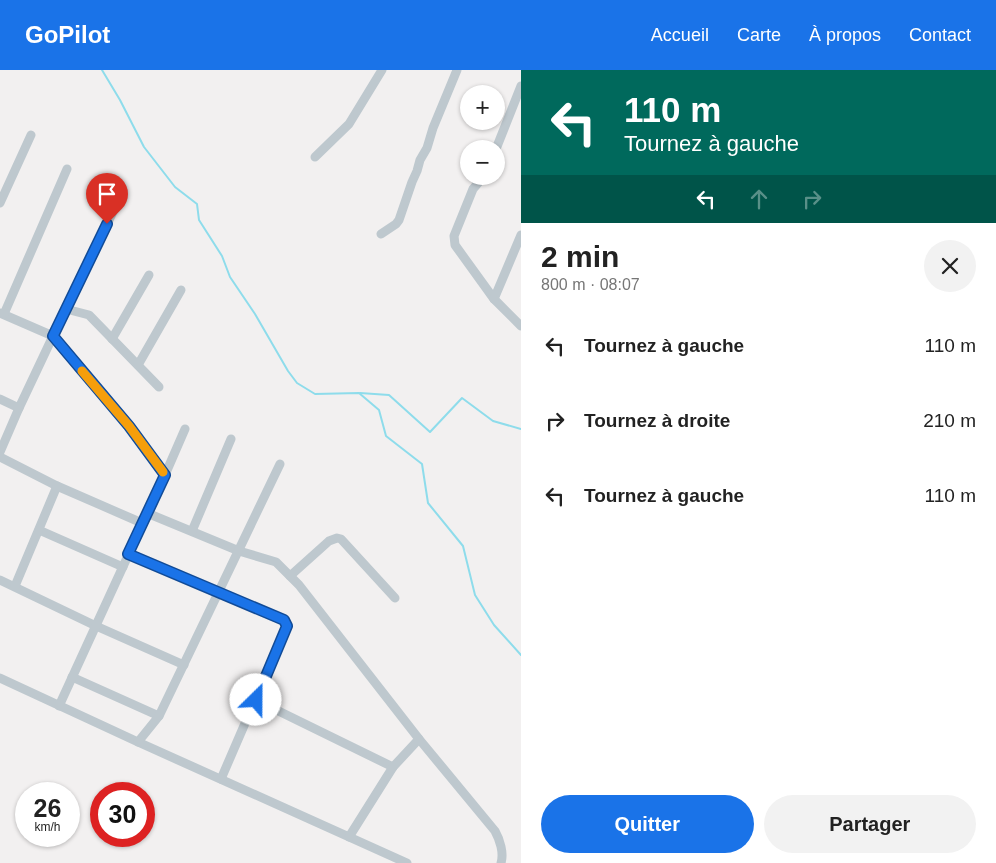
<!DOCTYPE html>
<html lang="fr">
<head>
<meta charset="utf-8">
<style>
	:root { --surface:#fff; --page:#f2f2f2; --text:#222; --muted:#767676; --accent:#1a73e8 }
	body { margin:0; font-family:Helvetica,sans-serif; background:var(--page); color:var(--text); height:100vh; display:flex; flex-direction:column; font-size:19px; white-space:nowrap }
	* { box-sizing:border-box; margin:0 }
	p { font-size:16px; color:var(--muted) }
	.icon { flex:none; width:28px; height:28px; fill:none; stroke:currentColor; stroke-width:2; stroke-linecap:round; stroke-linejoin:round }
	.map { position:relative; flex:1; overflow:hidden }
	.side { display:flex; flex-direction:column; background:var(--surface); width:475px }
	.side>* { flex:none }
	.guide { background:#00695c; color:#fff; overflow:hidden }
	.fabs { position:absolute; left:460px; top:15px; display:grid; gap:10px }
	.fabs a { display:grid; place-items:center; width:45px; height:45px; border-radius:50%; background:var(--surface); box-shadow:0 1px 4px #0004; font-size:25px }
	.speed { position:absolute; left:15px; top:712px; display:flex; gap:10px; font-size:25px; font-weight:700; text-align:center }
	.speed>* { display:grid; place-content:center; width:65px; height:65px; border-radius:50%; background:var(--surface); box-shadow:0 1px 4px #0004; line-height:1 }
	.speed small { font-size:12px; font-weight:400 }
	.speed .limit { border:8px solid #d22; background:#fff; color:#111 }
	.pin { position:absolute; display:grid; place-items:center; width:42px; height:42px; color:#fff; margin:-51px -21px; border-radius:50% 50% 50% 0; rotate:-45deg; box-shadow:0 0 5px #0007 }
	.pin .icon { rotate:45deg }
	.me { position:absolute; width:55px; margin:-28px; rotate:23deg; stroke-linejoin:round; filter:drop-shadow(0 0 4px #0008) }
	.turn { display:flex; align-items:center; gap:18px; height:105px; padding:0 20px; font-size:22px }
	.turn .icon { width:65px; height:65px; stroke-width:2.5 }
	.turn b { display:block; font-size:35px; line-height:42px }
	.lanes { display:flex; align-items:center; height:48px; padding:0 20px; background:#0003; justify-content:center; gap:25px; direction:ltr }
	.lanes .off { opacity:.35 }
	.round { display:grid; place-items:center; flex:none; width:52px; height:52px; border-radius:26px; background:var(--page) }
	.headline { display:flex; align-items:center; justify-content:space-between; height:85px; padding:0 20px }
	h1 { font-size:30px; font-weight:600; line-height:38px }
	.primary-button { display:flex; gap:10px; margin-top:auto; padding:10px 20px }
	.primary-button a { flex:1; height:58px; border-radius:30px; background:var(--accent); color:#fff; font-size:20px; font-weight:600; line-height:58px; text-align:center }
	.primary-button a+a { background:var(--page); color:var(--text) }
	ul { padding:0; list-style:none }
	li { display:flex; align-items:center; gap:15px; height:75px; padding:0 20px }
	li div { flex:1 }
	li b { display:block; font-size:19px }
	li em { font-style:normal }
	header { display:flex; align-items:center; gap:30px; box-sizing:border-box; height:70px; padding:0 25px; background:var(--accent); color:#fff }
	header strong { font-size:24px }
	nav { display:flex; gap:28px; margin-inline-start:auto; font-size:18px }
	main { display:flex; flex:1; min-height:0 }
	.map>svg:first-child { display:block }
</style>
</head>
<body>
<header>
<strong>GoPilot</strong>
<nav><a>Accueil</a><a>Carte</a><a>À propos</a><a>Contact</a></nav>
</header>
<main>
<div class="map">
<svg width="521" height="793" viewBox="0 0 521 793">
	<rect width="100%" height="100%" fill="#f2f0f0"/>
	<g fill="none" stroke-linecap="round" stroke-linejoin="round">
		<g stroke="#8edceb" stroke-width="2">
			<path d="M 102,0 L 120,30 L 144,77 L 175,117 L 197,134 L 199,150 L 222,186 L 230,207 L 255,244 L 288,301 L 297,313 L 315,324 L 359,323 L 379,340 L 386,366 L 422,394 L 428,433 L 463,476 L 475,525 L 494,555 L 521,585"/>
			<path d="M 360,323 L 389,325 L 430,362 L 462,328 L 493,351 L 521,359"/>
		</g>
		<g stroke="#bec8ce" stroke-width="9">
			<path d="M 496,79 L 521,16"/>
			<path d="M 315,87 L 349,54 L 382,0"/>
			<path d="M 484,106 L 473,119 L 454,166 L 455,175 L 494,229 L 521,256"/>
			<path d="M 123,121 L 53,266 L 129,356 L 165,405"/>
			<path d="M 0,133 L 31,65"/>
			<path d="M 381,164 L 396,154 L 399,150 L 412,112 L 417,101 L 420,90 L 427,78 L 433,58 L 457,0"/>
			<path d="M 494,229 L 521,165"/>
			<path d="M 66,239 L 89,245 L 159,317"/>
			<path d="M 0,243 L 53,266 L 19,338 L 0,382"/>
			<path d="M 4,244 L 67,99"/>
			<path d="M 112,269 L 149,205"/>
			<path d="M 138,295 L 181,220"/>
			<path d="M 0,329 L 19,338"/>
			<path d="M 0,387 L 57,416 L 142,453"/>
			<path d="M 147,443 L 239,481 L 276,492 L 299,515 L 419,669 L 495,761 C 500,770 504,783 501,793"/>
			<path d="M 39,460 L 123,497"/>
			<path d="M 192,461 L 231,369"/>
			<path d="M 128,484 L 284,550 L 287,556 L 221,709"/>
			<path d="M 290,506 L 329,471 L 337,468 L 341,469 L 395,528"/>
			<path d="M 0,510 L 96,556 L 184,595"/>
			<path d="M 15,516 L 57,416"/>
			<path d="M 72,607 L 159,646"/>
			<path d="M 0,608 L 138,672 L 407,793"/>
			<path d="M 256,630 L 393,697"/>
			<path d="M 59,636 L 165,405 L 185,359"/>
			<path d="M 138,672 L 159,646 L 280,394"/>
			<path d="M 349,767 L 393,697 L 419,669"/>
		</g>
	</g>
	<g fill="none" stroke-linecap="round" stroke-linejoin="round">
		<g stroke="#114b97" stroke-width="12">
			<path id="route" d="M 107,154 L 53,266 L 129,356 L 165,405 L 128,484 L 284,550 L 287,556 L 256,630"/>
		</g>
		<use href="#route" stroke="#1a73e8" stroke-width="9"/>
		<path stroke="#f59e0b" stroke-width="9" d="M 82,301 L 129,356 L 163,402"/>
	</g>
</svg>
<div class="fabs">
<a>+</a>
<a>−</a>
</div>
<div class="speed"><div>26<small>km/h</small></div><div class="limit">30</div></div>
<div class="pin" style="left:107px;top:154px;background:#d93025"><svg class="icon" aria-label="arrive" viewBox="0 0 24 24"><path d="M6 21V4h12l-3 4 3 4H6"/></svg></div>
<svg class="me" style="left:256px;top:630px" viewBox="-20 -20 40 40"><circle r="19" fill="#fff"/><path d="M0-13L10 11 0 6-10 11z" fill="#1a73e8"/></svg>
</div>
<section class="side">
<div class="guide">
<div class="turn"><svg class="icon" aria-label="left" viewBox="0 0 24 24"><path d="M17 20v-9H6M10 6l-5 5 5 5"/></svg><div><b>110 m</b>Tournez à gauche</div></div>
<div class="lanes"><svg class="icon" aria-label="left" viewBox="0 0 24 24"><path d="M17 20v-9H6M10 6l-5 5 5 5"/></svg><svg class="icon off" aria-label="ahead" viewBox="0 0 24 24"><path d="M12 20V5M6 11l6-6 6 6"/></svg><svg class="icon off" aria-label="right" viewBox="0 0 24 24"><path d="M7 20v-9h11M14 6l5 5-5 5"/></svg></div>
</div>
<div class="headline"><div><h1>2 min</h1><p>800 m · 08:07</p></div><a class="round"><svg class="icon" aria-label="close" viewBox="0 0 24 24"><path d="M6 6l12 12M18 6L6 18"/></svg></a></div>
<ul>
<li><svg class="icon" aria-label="left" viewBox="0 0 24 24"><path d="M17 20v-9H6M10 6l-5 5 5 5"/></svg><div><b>Tournez à gauche</b></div><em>110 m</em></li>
<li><svg class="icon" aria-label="right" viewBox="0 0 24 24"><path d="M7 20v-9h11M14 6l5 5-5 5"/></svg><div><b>Tournez à droite</b></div><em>210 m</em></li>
<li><svg class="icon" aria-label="left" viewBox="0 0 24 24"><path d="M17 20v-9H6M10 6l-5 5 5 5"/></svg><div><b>Tournez à gauche</b></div><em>110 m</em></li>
</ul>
<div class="primary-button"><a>Quitter</a><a>Partager</a></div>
</section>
</main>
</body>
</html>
